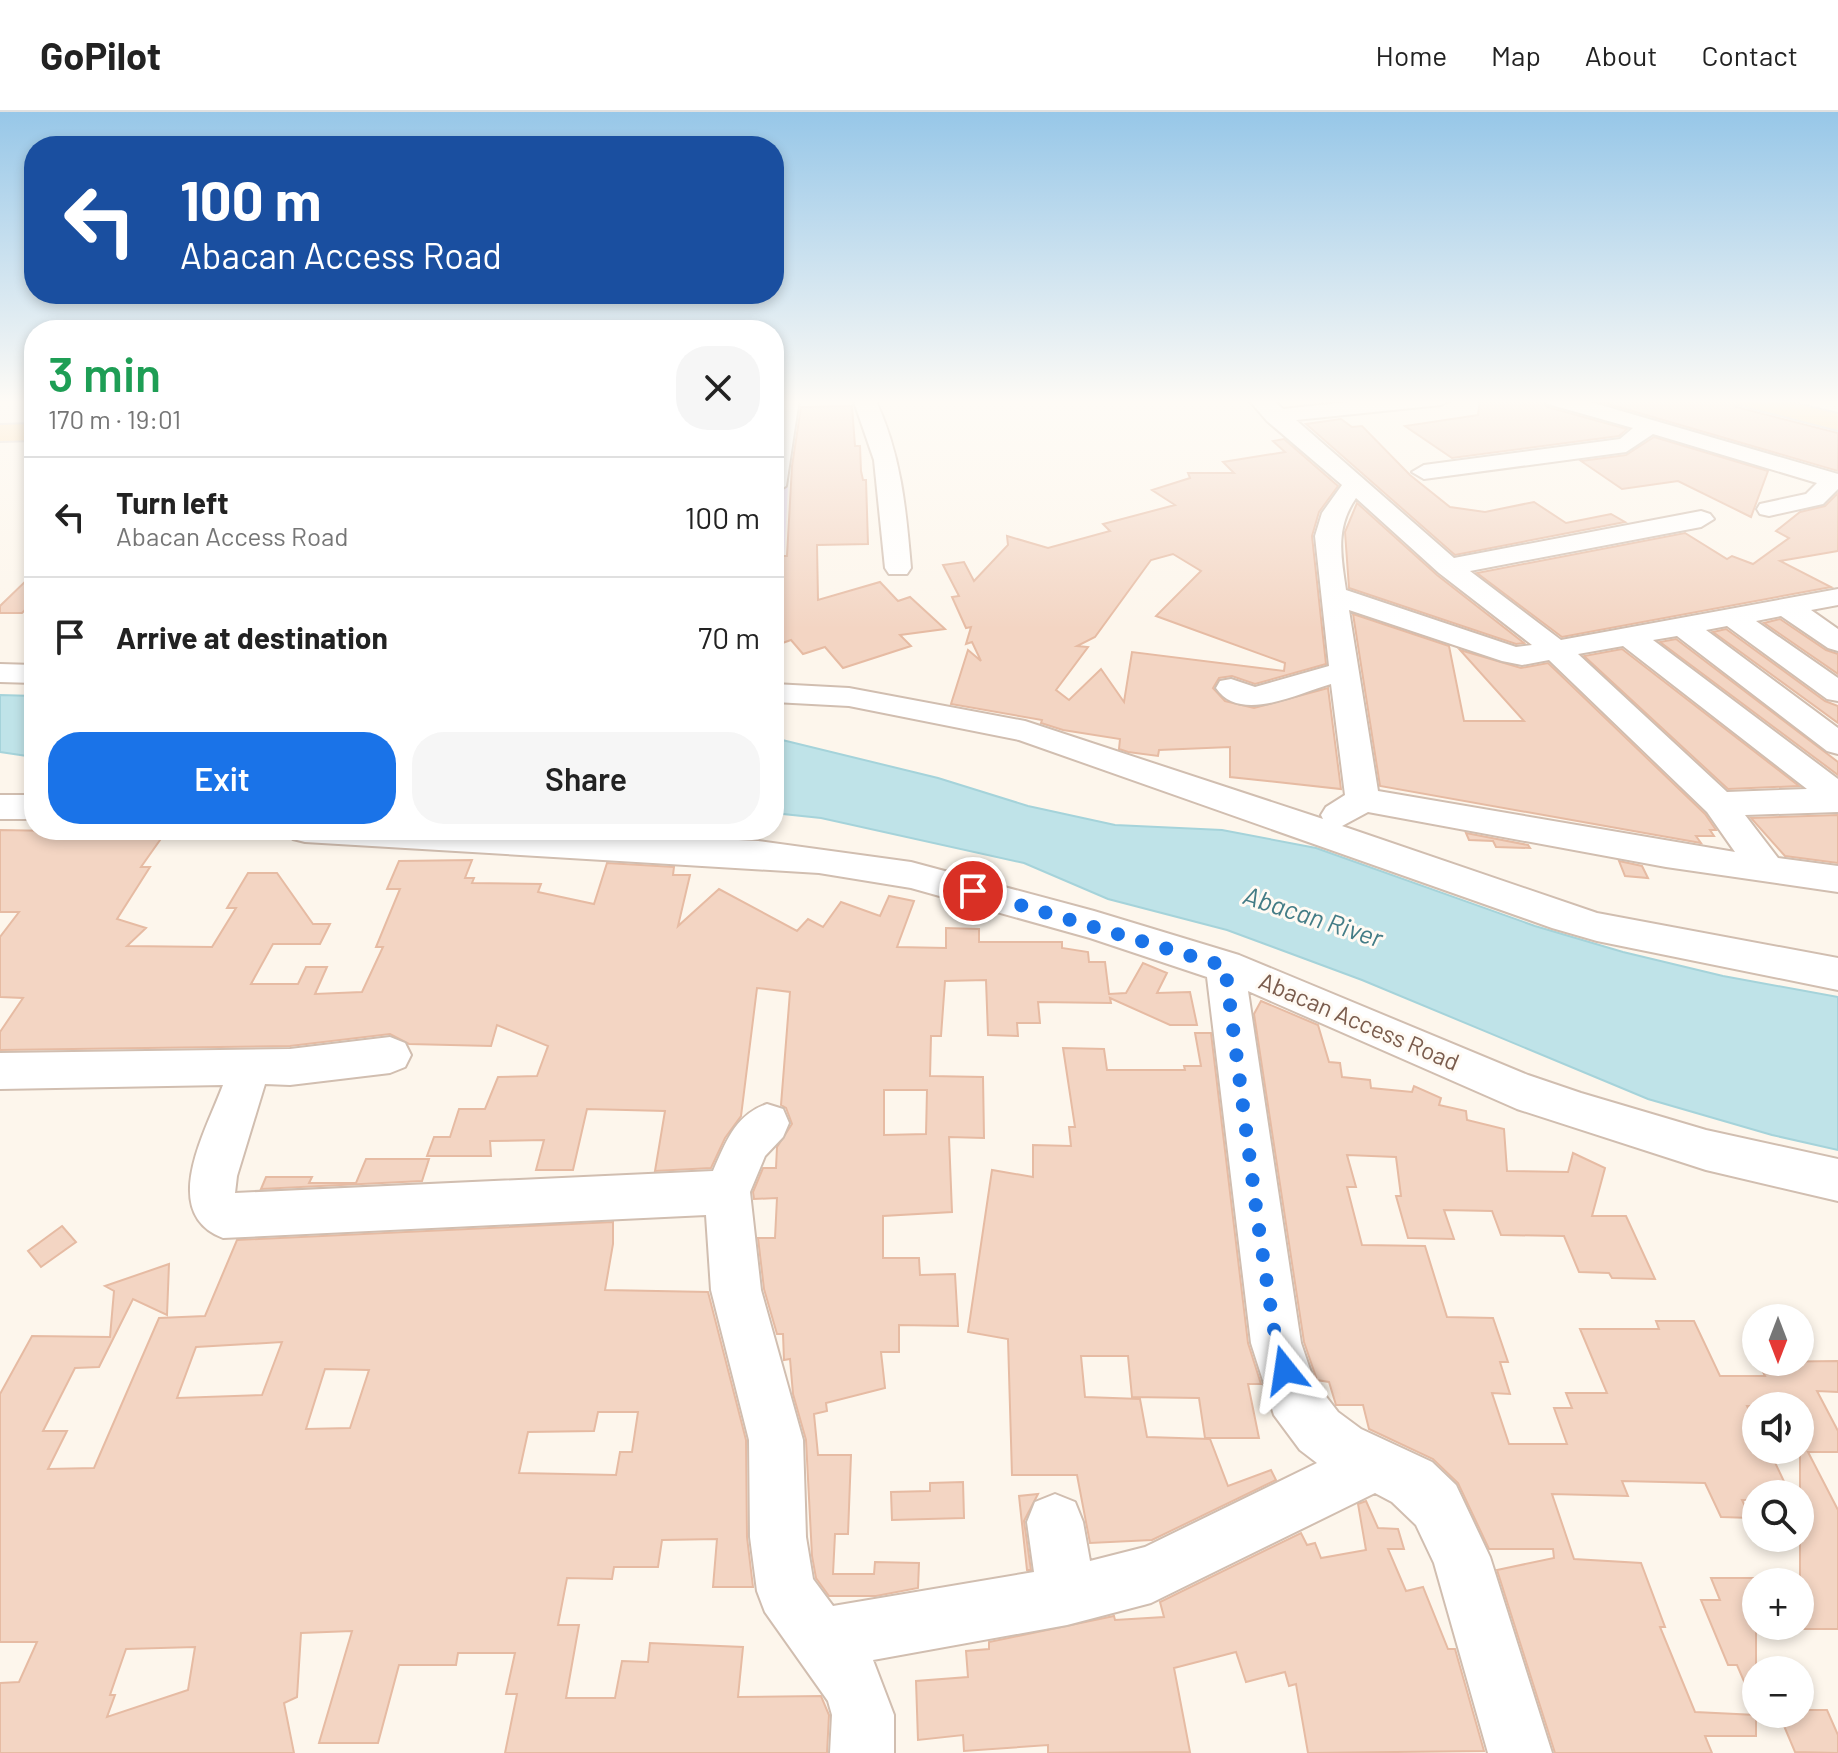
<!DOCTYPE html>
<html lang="en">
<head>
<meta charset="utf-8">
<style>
	:root { --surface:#fff; --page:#f6f6f6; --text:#222; --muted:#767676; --line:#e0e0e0; --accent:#1a73e8 }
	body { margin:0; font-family:Barlow,sans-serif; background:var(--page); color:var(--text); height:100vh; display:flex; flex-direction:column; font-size:30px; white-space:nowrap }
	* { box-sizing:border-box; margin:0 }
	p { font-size:26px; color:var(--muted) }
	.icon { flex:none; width:44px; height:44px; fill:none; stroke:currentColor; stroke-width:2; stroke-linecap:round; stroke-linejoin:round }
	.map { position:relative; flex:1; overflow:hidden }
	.details { position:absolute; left:24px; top:208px; width:760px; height:520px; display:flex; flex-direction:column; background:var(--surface); border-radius:32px; box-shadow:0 4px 12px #0003 }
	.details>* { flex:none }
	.guide { position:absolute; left:24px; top:24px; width:760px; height:168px; border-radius:32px; box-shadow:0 4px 12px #0003; background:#1a4fa0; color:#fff; overflow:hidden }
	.needle { width:52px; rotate:180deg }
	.fabs { position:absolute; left:1742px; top:1192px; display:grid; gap:16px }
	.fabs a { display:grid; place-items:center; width:72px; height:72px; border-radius:50%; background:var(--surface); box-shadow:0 4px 12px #0003; font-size:40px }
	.pin { position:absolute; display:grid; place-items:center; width:68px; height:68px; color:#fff; margin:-34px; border:4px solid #fff; border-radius:50%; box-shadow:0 2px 8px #0007 }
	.me { position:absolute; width:88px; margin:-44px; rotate:345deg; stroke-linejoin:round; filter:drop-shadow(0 0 6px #0008) }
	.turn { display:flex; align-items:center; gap:28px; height:168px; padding:0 24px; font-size:36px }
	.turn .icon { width:104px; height:104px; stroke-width:2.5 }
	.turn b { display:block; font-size:56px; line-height:68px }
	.round { display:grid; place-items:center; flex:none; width:84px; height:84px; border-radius:32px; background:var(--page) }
	.headline { display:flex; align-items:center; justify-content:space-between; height:136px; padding:0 24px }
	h1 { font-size:48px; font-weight:600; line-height:60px; color:#1e9e55 }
	.cta { display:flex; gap:16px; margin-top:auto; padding:16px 24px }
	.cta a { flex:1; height:92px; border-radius:32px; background:var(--accent); color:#fff; font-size:32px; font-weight:600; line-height:92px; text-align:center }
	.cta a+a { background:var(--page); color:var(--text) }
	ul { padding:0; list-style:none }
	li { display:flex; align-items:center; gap:24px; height:120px; padding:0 24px; border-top:2px solid var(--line) }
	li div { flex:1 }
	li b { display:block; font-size:30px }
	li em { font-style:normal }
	header { display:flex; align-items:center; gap:48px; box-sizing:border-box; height:112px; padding:0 40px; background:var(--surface); border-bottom:2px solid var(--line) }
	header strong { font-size:38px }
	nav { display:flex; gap:44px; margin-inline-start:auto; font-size:28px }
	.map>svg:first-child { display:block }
</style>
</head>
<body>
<header>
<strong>GoPilot</strong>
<nav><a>Home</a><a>Map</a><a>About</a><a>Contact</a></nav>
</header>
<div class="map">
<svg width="1838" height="1641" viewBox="0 0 1838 1641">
	<rect width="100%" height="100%" fill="#fdf6ec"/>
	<path fill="#f3e8fa" d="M 791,321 L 781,502 L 774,504 L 774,322 Z"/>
	<g fill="#bfe3e8" stroke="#a5d3da" stroke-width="2">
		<path d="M 0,583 L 34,584 L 34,645 L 0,640 Z"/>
		<path d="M 774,626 L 938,666 L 1028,694 L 1115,713 L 1222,718 L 1316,736 L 1535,814 L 1623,840 L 1723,864 L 1838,885 L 1838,1038 L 1772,1023 L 1648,987 L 1362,868 L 1227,818 L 1108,787 L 1024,751 L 821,706 L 774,701 Z"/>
	</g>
	<g fill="#f3d5c3" stroke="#e6bba3" stroke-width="2" fill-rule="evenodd">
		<path d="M 1480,287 L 1542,287 L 1547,295 L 1627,317 L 1619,324 L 1452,346 L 1405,314 L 1478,303 Z"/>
		<path d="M 1591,287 L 1731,287 L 1736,295 L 1838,321 L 1838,359 Z"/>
		<path d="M 852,294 L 855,334 L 860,334 L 861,359 L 863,368 L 866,368 L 868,432 L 817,433 L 818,488 L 880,470 L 898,489 L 910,485 L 945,517 L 900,523 L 911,534 L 843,556 L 825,535 L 803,542 L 791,528 L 774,534 L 774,444 L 787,444 L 792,354 L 801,295 Z"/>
		<path d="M 1341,307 L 1352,315 L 1362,314 L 1410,363 L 1450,395 L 1485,400 L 1534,390 L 1566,411 L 1611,402 L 1625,410 L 1455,443 L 1306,312 Z"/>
		<path d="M 1654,325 L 1768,359 L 1751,405 L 1678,369 L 1622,377 L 1581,349 L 1626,343 Z"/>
		<path d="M 1284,327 L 1338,374 L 1319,400 L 1312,424 L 1326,552 L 1255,572 L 1232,564 L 1219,566 L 1213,576 L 1225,589 L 1254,596 L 1328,576 L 1341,677 L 1230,665 L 1230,635 L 1159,638 L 1158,644 L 1128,640 L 1119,637 L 1120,627 L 1063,618 L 1041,611 L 1042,608 L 951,592 L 968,538 L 981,549 L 972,530 L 966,532 L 971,515 L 966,516 L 952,485 L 959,484 L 943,453 L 964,450 L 974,469 L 1008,433 L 1007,424 L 1048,436 L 1110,419 L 1103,412 L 1175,393 L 1152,378 L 1190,366 L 1188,361 L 1234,361 L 1223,350 L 1285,340 L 1273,329 ZM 1173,442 L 1201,459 L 1156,504 L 1285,551 L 1284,559 L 1132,540 L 1124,590 L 1101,557 L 1069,588 L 1056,578 L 1088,535 L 1077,534 L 1095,525 L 1151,448 Z"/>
		<path d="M 1838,381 L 1838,439 L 1780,449 L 1831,475 L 1562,525 L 1477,461 L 1685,421 L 1727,447 L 1732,444 L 1753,452 L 1789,426 L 1776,419 L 1800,400 L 1825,394 Z"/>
		<path d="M 1357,391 L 1437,463 L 1524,531 L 1516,532 L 1349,476 L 1345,420 Z"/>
		<path d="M 34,461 L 34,489 L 22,501 L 0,501 L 0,494 Z"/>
		<path d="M 1353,502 L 1449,534 L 1464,609 L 1524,609 L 1460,538 L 1521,556 L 1548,551 L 1705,702 L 1716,718 L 1710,718 L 1714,724 L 1696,724 L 1701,731 L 1380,674 Z"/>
		<path d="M 1780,507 L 1826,538 L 1838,542 L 1838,562 L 1764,511 Z"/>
		<path d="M 1726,517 L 1825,589 L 1838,594 L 1838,611 L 1713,520 Z"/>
		<path d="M 1676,527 L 1838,650 L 1838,663 L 1660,530 Z"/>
		<path d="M 1622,537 L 1799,674 L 1728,677 L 1584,544 Z"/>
		<path d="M 1838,703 L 1838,751 L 1785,744 L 1751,706 Z"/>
		<path d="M 0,718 L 165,721 L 141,755 L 150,755 L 117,807 L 146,816 L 127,834 L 212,835 L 236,796 L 227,796 L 248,761 L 277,761 L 313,812 L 330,812 L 320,832 L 273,832 L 251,872 L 298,872 L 306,855 L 327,855 L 315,882 L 362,880 L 383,835 L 376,835 L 400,777 L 387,777 L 399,749 L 472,748 L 465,766 L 474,766 L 472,771 L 541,772 L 538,780 L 594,792 L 607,751 L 674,755 L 673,763 L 690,763 L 678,814 L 719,777 L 797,819 L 808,807 L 823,815 L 841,790 L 880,804 L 889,784 L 914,789 L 897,835 L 946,836 L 946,816 L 979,817 L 979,830 L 1062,830 L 1062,836 L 1088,840 L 1089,850 L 1105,850 L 1109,882 L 1126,881 L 1143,851 L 1167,861 L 1157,881 L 1190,880 L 1197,913 L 1170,913 L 1110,886 L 1111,891 L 1038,890 L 1040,911 L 1017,911 L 1018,924 L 988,923 L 986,868 L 945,869 L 941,924 L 931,924 L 930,964 L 983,965 L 984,1026 L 949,1025 L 952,1100 L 883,1104 L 883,1146 L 919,1146 L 920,1163 L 955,1162 L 958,1214 L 899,1213 L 899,1240 L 881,1240 L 885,1276 L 826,1291 L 827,1299 L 814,1302 L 818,1343 L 851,1343 L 848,1422 L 835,1422 L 833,1462 L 874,1462 L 875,1450 L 919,1451 L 918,1476 L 876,1484 L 829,1484 L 816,1466 L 812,1444 L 806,1328 L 793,1282 L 790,1247 L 784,1248 L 783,1222 L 777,1222 L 764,1177 L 758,1126 L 775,1126 L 777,1086 L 754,1087 L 753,1080 L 763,1056 L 776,1056 L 777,1035 L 792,1012 L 786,996 L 781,993 L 790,880 L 757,876 L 741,1004 L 725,1026 L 711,1056 L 655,1059 L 665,999 L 587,997 L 573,1058 L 536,1058 L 544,1028 L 490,1029 L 491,1044 L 427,1044 L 434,1025 L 450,1025 L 459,997 L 485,997 L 498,965 L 537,964 L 548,934 L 497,913 L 491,934 L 409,932 L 390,922 L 290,934 L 0,938 L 0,920 L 23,886 L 0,885 L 0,825 L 19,800 L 0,800 ZM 884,978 L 927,978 L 926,1022 L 884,1023 Z"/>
		<path d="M 1466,721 L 1528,733 L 1530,736 L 1496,735 L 1493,729 L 1469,728 Z"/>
		<path d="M 1619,749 L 1642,754 L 1648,766 L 1625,764 Z"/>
		<path d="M 1261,889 L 1318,913 L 1329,950 L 1340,951 L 1342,965 L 1370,968 L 1371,976 L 1412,980 L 1414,974 L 1441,986 L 1439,993 L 1466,999 L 1467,1008 L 1504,1017 L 1507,1059 L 1568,1060 L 1573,1041 L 1605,1056 L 1592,1104 L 1626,1104 L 1655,1167 L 1612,1166 L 1609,1161 L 1579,1160 L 1564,1124 L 1501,1123 L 1492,1099 L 1444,1098 L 1454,1127 L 1408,1126 L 1396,1084 L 1401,1084 L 1396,1045 L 1347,1043 L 1356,1075 L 1347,1075 L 1362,1133 L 1425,1134 L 1447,1205 L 1493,1206 L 1508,1250 L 1500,1250 L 1510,1282 L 1492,1281 L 1509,1332 L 1567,1332 L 1554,1296 L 1572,1296 L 1566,1281 L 1607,1281 L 1580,1217 L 1659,1217 L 1656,1209 L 1694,1209 L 1720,1264 L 1765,1264 L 1758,1250 L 1838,1249 L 1838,1280 L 1817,1279 L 1838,1319 L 1838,1340 L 1808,1340 L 1838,1398 L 1838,1517 L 1800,1517 L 1800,1294 L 1747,1294 L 1756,1312 L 1756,1338 L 1769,1338 L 1790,1382 L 1756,1382 L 1756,1388 L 1742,1388 L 1751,1406 L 1721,1405 L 1705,1371 L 1622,1369 L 1628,1384 L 1552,1382 L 1574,1447 L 1641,1451 L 1665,1515 L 1660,1515 L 1695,1600 L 1756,1603 L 1756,1624 L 1705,1624 L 1712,1641 L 1555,1641 L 1497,1458 L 1554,1446 L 1553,1437 L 1489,1437 L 1458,1371 L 1433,1347 L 1369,1317 L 1363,1293 L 1336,1293 L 1329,1270 L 1317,1268 L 1304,1230 L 1254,902 Z"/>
		<path d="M 1195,921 L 1211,921 L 1248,1231 L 1261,1272 L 1248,1272 L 1259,1326 L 1205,1326 L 1199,1286 L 1132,1285 L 1128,1244 L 1081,1244 L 1085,1285 L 1140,1287 L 1147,1325 L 1210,1327 L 1228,1374 L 1271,1358 L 1276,1368 L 1152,1428 L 1090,1431 L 1077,1363 L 1012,1363 L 1008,1227 L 968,1220 L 992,1058 L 1033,1065 L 1033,1033 L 1071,1034 L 1069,1015 L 1075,1015 L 1063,936 L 1104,937 L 1107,958 L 1185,958 L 1184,954 L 1201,954 Z"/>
		<path d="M 366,1047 L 429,1047 L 422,1069 L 261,1077 L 266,1065 L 312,1065 L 309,1071 L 356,1071 Z"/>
		<path d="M 613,1110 L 613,1132 L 605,1178 L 708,1180 L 746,1328 L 747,1425 L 753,1475 L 713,1475 L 717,1427 L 662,1428 L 658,1455 L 614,1455 L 612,1467 L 567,1466 L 558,1513 L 579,1513 L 566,1586 L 615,1586 L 622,1549 L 648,1550 L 650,1531 L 743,1535 L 738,1585 L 821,1584 L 829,1603 L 827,1641 L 505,1641 L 517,1582 L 506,1582 L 515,1541 L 458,1541 L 456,1553 L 399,1553 L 378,1631 L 319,1631 L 352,1519 L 301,1521 L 297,1585 L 284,1591 L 294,1641 L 0,1641 L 0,1571 L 19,1570 L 37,1530 L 0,1530 L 0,1282 L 32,1224 L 110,1225 L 114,1179 L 105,1174 L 169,1152 L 167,1203 L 133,1187 L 99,1255 L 75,1256 L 43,1319 L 67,1319 L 48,1357 L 94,1356 L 159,1206 L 205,1204 L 237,1128 ZM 282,1230 L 262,1283 L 177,1286 L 196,1235 ZM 325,1257 L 369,1258 L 350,1316 L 306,1317 ZM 598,1300 L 638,1300 L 632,1340 L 620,1340 L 616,1363 L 519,1361 L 528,1320 L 594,1319 ZM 195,1535 L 188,1578 L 107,1605 L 115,1583 L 110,1583 L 126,1537 Z"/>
		<path d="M 62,1114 L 76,1130 L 41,1155 L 28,1139 Z"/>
		<path d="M 963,1370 L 964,1406 L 892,1408 L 891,1380 L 930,1379 L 930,1371 Z"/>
		<path d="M 1038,1382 L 1024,1409 L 1031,1458 L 1027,1458 L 1019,1384 Z"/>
		<path d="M 1366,1389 L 1378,1416 L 1398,1417 L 1404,1437 L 1388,1437 L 1406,1479 L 1423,1475 L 1448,1537 L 1455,1537 L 1484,1639 L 1308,1641 L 1296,1572 L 1289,1574 L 1285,1560 L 1246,1570 L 1236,1540 L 1174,1556 L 1190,1640 L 1048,1641 L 1048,1633 L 964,1639 L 963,1623 L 918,1628 L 916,1569 L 968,1565 L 966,1539 L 989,1537 L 989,1530 L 1114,1504 L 1115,1508 L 1164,1505 L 1160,1490 L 1301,1421 L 1307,1433 L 1315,1431 L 1321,1446 L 1366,1438 L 1358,1392 Z"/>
		<path d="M 1711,1466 L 1756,1466 L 1756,1597 L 1737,1553 L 1728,1553 L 1701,1488 L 1720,1488 Z"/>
		<path d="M 1800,1598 L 1827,1598 L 1838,1623 L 1838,1641 L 1795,1640 L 1779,1602 L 1800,1602 Z"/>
	</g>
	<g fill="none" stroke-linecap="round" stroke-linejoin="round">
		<g stroke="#d1beb0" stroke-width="4">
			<g id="minor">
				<path d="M 777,287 L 799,287 L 786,374 L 774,381 Z"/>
				<path d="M 853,287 L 875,287 C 901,341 906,397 911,456 L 907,462 L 889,462 L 885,456 L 874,348 Z"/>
				<path d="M 1248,287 L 1272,287 L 1283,297 L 1376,287 L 1452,287 L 1441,293 L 1296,308 L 1454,446 L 1701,399 L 1710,402 L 1714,407 L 1701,415 L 1470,459 L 1561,528 L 1838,477 L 1838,493 L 1811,498 L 1838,517 L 1838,539 L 1828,536 L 1781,504 L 1756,509 L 1838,566 L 1838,589 L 1827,587 L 1727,514 L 1706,518 L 1838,616 L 1838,642 L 1827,639 L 1677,524 L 1653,528 L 1838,667 L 1838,700 L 1745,703 L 1778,746 L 1838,754 L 1838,780 L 1666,755 L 1368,700 L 1342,714 L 1597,801 L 1838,846 L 1838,878 L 1597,829 L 1552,816 L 1019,628 L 849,594 L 774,590 L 774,572 L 849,576 L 1025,609 L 1323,707 L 1321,703 L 1326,695 L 1345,683 L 1331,572 C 1299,581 1240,612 1216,576 L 1220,569 L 1231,567 L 1255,575 L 1329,554 L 1315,424 L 1322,401 L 1342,373 L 1267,309 ZM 1356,386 L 1439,461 L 1532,533 L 1516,535 L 1346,478 C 1341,444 1335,416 1356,386 ZM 1349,498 L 1502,549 L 1522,553 L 1549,548 L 1707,700 L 1735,740 L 1378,679 ZM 1623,534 L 1807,677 L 1727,680 L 1578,542 Z"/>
				<path d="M 1545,287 L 1580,287 L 1838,362 L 1838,377 L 1823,392 L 1769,404 L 1760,402 L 1757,397 L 1760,392 L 1806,382 L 1817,371 L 1653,322 L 1626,340 L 1424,367 L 1412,360 L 1424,353 L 1620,327 L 1633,316 L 1548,292 Z"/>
				<path d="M 0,552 L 34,553 L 34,571 L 0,570 Z"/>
				<rect x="0" y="683" width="34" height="24"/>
				<path d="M 288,718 L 540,718 L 758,729 L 911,750 L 1094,799 L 1239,843 L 1528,963 L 1581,981 L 1706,1018 L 1838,1047 L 1838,1089 L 1706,1058 L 1517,997 L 1248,879 L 1301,1231 L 1314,1269 L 1338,1300 L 1361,1317 L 1432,1350 L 1456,1373 L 1490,1445 L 1552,1641 L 1488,1641 L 1434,1451 L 1416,1413 L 1392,1390 L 1375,1381 L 1151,1491 L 1067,1513 L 873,1548 L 894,1603 L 894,1641 L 830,1641 L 832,1603 L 828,1589 L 765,1500 L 757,1479 L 750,1425 L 749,1328 L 711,1178 L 706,1103 L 223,1126 C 158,1101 206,1019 223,973 L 0,977 L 0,941 L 290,937 L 390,925 L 405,931 L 411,943 L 405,955 L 390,961 L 290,973 L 265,972 L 237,1064 L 235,1081 L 713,1059 C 726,1030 735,1003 767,992 L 783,997 L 789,1011 L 783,1025 L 765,1044 L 750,1080 L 761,1178 L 803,1328 L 806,1425 L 813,1467 L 833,1494 L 1034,1460 L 1027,1410 L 1035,1390 L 1055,1382 L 1075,1390 L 1083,1410 L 1090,1449 L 1145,1435 L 1317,1351 L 1300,1338 L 1274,1303 L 1251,1231 L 1207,865 L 1090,826 L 911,776 L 819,761 L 305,730 L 293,727 Z"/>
			</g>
		</g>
		<g stroke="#dad1cd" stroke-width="4">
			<g id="major">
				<path d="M 1734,287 L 1777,287 L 1838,302 L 1838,318 L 1737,292 Z"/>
				<path d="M 34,312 L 34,328 L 0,329 L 0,313 Z"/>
			</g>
		</g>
		<use href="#minor" fill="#fff" fill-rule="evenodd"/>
		<use href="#major" fill="#fbd9a5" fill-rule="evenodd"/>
	</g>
	<linearGradient id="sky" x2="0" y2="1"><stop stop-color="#97c7e8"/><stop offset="0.56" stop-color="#fefbf6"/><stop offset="1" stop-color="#fefbf6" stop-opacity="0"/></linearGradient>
	<rect width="1838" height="517" fill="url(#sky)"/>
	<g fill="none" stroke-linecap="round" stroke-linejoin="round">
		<path stroke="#1a73e8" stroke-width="14" stroke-dasharray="0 25.2" d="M 973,779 L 1225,854 L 1258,1111 L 1276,1231 L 1285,1258"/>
	</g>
	<g text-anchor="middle" stroke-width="6" stroke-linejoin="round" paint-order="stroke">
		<g font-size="24" fill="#7a5c4d" stroke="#fffaf3">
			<text transform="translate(1359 910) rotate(23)" y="8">Abacan Access Road</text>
		</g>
		<g font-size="26" font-style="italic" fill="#437c86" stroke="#fffaf3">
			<text transform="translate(1313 805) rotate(18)" y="9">Abacan River</text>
		</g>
	</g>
</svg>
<div class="fabs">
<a><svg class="needle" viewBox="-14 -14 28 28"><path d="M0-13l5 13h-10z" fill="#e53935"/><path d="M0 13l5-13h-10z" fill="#767676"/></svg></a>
<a><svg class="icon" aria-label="sound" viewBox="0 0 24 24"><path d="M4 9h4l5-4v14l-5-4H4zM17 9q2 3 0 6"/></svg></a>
<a><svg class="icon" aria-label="search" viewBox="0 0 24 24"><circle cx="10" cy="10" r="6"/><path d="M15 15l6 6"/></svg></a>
<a>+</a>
<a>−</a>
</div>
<div class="pin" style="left:973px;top:779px;background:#d93025"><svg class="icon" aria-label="arrive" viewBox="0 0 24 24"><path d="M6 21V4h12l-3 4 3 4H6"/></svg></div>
<svg class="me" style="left:1285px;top:1258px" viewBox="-20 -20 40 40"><path d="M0-17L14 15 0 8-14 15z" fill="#1a73e8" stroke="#fff" stroke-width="4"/></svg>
<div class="guide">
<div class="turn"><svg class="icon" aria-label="left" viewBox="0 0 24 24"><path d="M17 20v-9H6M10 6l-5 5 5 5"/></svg><div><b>100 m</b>Abacan Access Road</div></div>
</div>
<section class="details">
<div class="headline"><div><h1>3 min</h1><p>170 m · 19:01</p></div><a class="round"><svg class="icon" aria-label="close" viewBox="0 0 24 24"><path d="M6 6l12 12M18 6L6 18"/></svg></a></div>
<ul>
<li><svg class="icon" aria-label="left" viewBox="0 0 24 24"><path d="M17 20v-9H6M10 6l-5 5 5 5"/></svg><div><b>Turn left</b><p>Abacan Access Road</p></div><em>100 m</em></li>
<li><svg class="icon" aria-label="arrive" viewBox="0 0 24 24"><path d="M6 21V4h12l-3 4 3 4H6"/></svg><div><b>Arrive at destination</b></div><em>70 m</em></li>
</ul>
<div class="cta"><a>Exit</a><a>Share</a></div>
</section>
</div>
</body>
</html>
